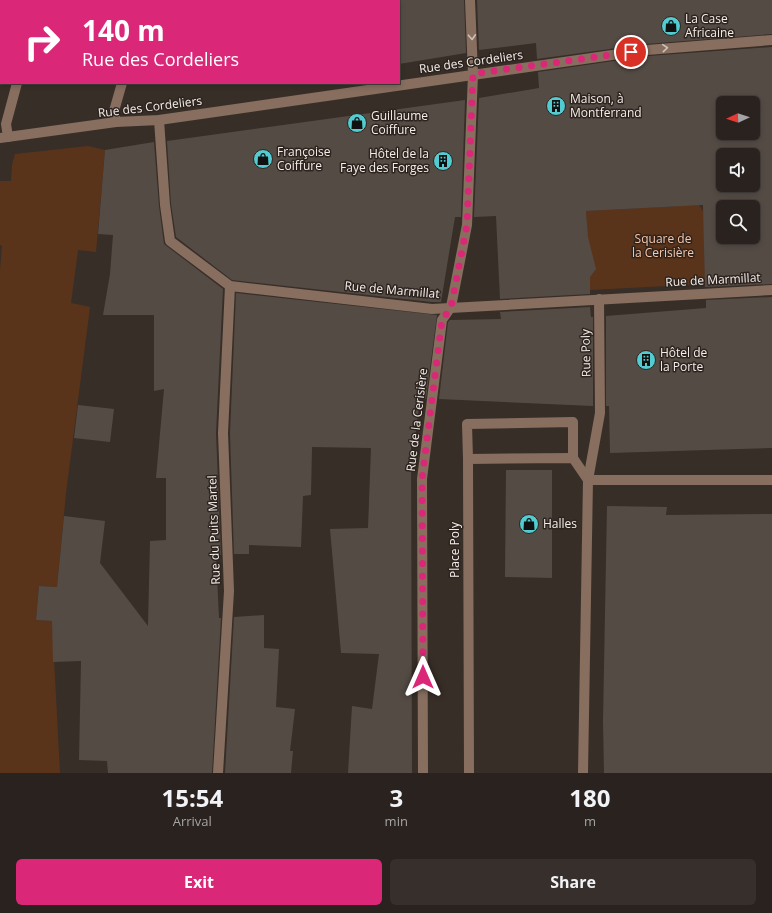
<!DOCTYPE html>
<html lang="en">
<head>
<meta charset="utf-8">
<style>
	:root { --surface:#2a221e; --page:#362f2b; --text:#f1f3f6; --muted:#a5a4a4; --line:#463f3c; --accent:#db2777 }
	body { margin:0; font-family:"Open Sans",sans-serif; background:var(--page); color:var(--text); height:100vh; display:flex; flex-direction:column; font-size:15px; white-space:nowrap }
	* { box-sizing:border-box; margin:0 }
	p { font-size:13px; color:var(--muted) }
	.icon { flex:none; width:22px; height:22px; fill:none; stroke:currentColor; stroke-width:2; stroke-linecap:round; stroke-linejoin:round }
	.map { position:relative; height:773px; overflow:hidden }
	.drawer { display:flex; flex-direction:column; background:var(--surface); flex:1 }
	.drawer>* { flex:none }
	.top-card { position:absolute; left:0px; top:0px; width:400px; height:84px; box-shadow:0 2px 6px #0003,0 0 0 1px var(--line); background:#db2777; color:#fff; overflow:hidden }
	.needle { width:26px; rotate:267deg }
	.fabs { position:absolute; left:716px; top:96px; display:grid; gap:8px }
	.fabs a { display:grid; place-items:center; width:44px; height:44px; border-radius:6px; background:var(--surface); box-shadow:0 2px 6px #0003,0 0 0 1px var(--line); font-size:20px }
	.pin { position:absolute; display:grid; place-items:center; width:34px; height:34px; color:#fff; margin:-17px; border:2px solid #fff; border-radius:50%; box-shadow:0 1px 4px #0007 }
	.me { position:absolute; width:44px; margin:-22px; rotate:0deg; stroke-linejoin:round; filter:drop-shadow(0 0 3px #0008) }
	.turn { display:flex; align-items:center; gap:14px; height:84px; padding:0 16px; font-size:18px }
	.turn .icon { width:52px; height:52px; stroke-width:2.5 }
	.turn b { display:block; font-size:28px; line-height:34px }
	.eta { display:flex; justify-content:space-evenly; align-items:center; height:68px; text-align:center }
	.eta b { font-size:24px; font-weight:700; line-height:28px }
	.cta { display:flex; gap:8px; margin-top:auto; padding:8px 16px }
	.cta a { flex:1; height:46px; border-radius:6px; background:var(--accent); color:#fff; font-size:16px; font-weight:700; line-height:46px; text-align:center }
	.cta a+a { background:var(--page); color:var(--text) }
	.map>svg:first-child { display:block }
</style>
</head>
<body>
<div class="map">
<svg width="772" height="773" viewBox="0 0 772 773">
	<rect width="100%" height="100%" fill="#382e28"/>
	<g fill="#5a341a">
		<path d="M 88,146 L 105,150 L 96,252 L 78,250 L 71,303 L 90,307 L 66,493 L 57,587 L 39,586 L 36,620 L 52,621 L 60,773 L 0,773 L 0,270 L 2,246 L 0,245 L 0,181 L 11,181 L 12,165 L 15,154 Z"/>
		<path d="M 699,205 L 704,213 L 705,284 L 590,290 L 586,211 Z"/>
	</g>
	<g fill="#554b45" fill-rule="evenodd">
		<path d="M 399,0 L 464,0 L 466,53 L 399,64 Z"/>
		<path d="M 477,0 L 772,0 L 772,34 L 646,44 L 537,59 L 536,43 L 479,50 Z"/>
		<path d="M 772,47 L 772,284 L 705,287 L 703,205 L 586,211 L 588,237 L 596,269 L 590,277 L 590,294 L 500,299 L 496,216 L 474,217 L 479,98 L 539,88 L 538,72 L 648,56 ZM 723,103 L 753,103 L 753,133 L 723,133 ZM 723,155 L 753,155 L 753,185 L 723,185 ZM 723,207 L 753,207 L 753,237 L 723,237 Z"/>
		<path d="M 465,100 L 461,217 L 455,217 L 441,302 L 432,302 L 232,280 L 176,237 L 171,204 L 167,141 Z"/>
		<path d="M 154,142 L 159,206 L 164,244 L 223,289 L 216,433 L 221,555 L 216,555 L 219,618 L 221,618 L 212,773 L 108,773 L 107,761 L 79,760 L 81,661 L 53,662 L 52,621 L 36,620 L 39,586 L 57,587 L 64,516 L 105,521 L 100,563 L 148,626 L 150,541 L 166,540 L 166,478 L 156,478 L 164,389 L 154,391 L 154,315 L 103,315 L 110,274 L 113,235 L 98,234 L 105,150 Z"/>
		<path d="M 236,293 L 437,315 L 426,399 L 420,398 L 415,439 L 411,439 L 412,773 L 348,773 L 352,706 L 372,709 L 379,654 L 341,653 L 330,529 L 368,528 L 371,448 L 312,447 L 311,495 L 303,496 L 301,547 L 249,545 L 249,554 L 234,554 L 230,433 Z"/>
		<path d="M 772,297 L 772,448 L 610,453 L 609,406 L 606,406 L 606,316 L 706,308 L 706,300 Z"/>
		<path d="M 590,307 L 591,317 L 593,317 L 593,406 L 439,399 L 448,322 L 450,320 L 501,319 L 500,312 Z"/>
		<path d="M 78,405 L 114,409 L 110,442 L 74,438 Z"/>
		<path d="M 506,470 L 552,470 L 552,578 L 505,577 Z"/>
		<path d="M 607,506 L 667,507 L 666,515 L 772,514 L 772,773 L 604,773 L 603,721 Z"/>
		<path d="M 264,615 L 264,648 L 279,649 L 276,707 L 295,709 L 290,751 L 293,751 L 291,773 L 225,773 L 234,617 Z"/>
	</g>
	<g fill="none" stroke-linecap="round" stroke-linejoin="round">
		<g stroke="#876e5f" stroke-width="10">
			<path d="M 145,1 L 146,0"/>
			<path d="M 116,122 L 114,111 L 122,83"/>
			<path d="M 468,459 L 467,424 L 573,422 L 573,458"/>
		</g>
		<g stroke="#876e5f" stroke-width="10">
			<path d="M 38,1 L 38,0"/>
			<path d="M 159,120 L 165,205 L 170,241 L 230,286 L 432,309 L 772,290"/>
			<path d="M 8,137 L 6,124 L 17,83"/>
			<path d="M 0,138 L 116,122 L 159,120 L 647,50 L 772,40"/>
			<path d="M 218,773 L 229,591 L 223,433 L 230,286"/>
			<path d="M 423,773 L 422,479 L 442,320 L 451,307 L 467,225 L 473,74 L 470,0"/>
			<path d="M 469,773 L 468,459 L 573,458 L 588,480 L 772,480"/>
			<path d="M 583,773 L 588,480 L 600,413 L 599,299"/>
		</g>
	</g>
	<defs><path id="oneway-chevron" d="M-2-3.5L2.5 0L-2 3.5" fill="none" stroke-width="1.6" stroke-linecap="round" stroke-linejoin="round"/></defs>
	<g stroke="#cec1b9">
		<use href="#oneway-chevron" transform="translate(472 37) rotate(87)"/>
		<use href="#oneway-chevron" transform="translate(665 48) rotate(-5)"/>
	</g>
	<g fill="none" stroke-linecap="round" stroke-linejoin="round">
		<path stroke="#db2777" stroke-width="7" stroke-dasharray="0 12.6" d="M 423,677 L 422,479 L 442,320 L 451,307 L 467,225 L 473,74 L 631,52"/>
	</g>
	<defs>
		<g id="shop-disc" transform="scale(1)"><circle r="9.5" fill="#52ccd0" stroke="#2e241f"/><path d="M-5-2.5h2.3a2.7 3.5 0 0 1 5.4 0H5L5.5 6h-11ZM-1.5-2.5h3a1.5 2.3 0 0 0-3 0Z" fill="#111"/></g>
		<g id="building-disc" transform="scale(1)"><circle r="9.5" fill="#52ccd0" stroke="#2e241f"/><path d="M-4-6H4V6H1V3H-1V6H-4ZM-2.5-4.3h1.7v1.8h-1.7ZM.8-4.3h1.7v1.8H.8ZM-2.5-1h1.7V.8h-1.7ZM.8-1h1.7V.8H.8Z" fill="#111"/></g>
	</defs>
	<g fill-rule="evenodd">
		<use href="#shop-disc" x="671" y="26"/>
		<use href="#building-disc" x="556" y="106"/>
		<use href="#shop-disc" x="357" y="123"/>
		<use href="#shop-disc" x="263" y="159"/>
		<use href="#building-disc" x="443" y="161"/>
		<use href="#building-disc" x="646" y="360"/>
		<use href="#shop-disc" x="529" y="524"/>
	</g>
	<g text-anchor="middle" stroke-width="3" stroke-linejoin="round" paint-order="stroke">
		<g font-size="12" fill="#f4eeea" stroke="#2e241f" text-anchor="start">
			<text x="685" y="23">La Case<tspan x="685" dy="14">Africaine</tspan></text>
			<text x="570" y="103">Maison, à<tspan x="570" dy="14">Montferrand</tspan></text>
			<text x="371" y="120">Guillaume<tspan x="371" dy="14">Coiffure</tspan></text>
			<text x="277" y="156">Françoise<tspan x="277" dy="14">Coiffure</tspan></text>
			<text x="429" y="158" text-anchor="end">Hôtel de la<tspan x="429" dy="14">Faye des Forges</tspan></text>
			<text x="660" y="357">Hôtel de<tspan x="660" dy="14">la Porte</tspan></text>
			<text x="543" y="528">Halles</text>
		</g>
		<g font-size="12" fill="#f4eeea" stroke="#2e241f">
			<text transform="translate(471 62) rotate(-8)" y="4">Rue des Cordeliers</text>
			<text transform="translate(150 107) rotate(-7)" y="4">Rue des Cordeliers</text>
			<text transform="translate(713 280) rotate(-3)" y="4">Rue de Marmillat</text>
			<text transform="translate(392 290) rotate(5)" y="4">Rue de Marmillat</text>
			<text transform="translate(586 353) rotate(-91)" y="4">Rue Poly</text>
			<text transform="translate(417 420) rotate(-83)" y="4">Rue de la Cerisière</text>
			<text transform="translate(214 530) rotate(-92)" y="4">Rue du Puits Martel</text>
			<text transform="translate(455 550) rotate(-90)" y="4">Place Poly</text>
		</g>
		<g font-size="12" fill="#f8c6a8" stroke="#2e241f">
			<text x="663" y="243">Square de<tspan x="663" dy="14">la Cerisière</tspan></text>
		</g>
	</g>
</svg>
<div class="fabs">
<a><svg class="needle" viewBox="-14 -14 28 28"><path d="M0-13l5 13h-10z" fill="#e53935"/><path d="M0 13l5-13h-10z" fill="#a5a4a4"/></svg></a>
<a><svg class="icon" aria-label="sound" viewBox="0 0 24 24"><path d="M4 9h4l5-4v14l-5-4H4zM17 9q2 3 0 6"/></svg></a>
<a><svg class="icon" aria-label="search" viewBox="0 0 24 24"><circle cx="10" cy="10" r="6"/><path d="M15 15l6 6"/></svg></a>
</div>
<div class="pin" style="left:631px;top:52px;background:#d93025"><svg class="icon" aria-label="arrive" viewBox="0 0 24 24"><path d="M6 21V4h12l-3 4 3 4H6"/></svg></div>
<svg class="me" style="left:423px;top:677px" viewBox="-20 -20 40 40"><path d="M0-17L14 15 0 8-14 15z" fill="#db2777" stroke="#fff" stroke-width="4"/></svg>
<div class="top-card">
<div class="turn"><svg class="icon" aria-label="right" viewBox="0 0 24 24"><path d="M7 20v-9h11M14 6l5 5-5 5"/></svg><div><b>140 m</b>Rue des Cordeliers</div></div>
</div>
</div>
<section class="drawer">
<div class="eta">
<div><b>15:54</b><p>Arrival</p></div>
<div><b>3</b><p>min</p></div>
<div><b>180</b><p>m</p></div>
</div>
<div class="cta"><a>Exit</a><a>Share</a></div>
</section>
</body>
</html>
